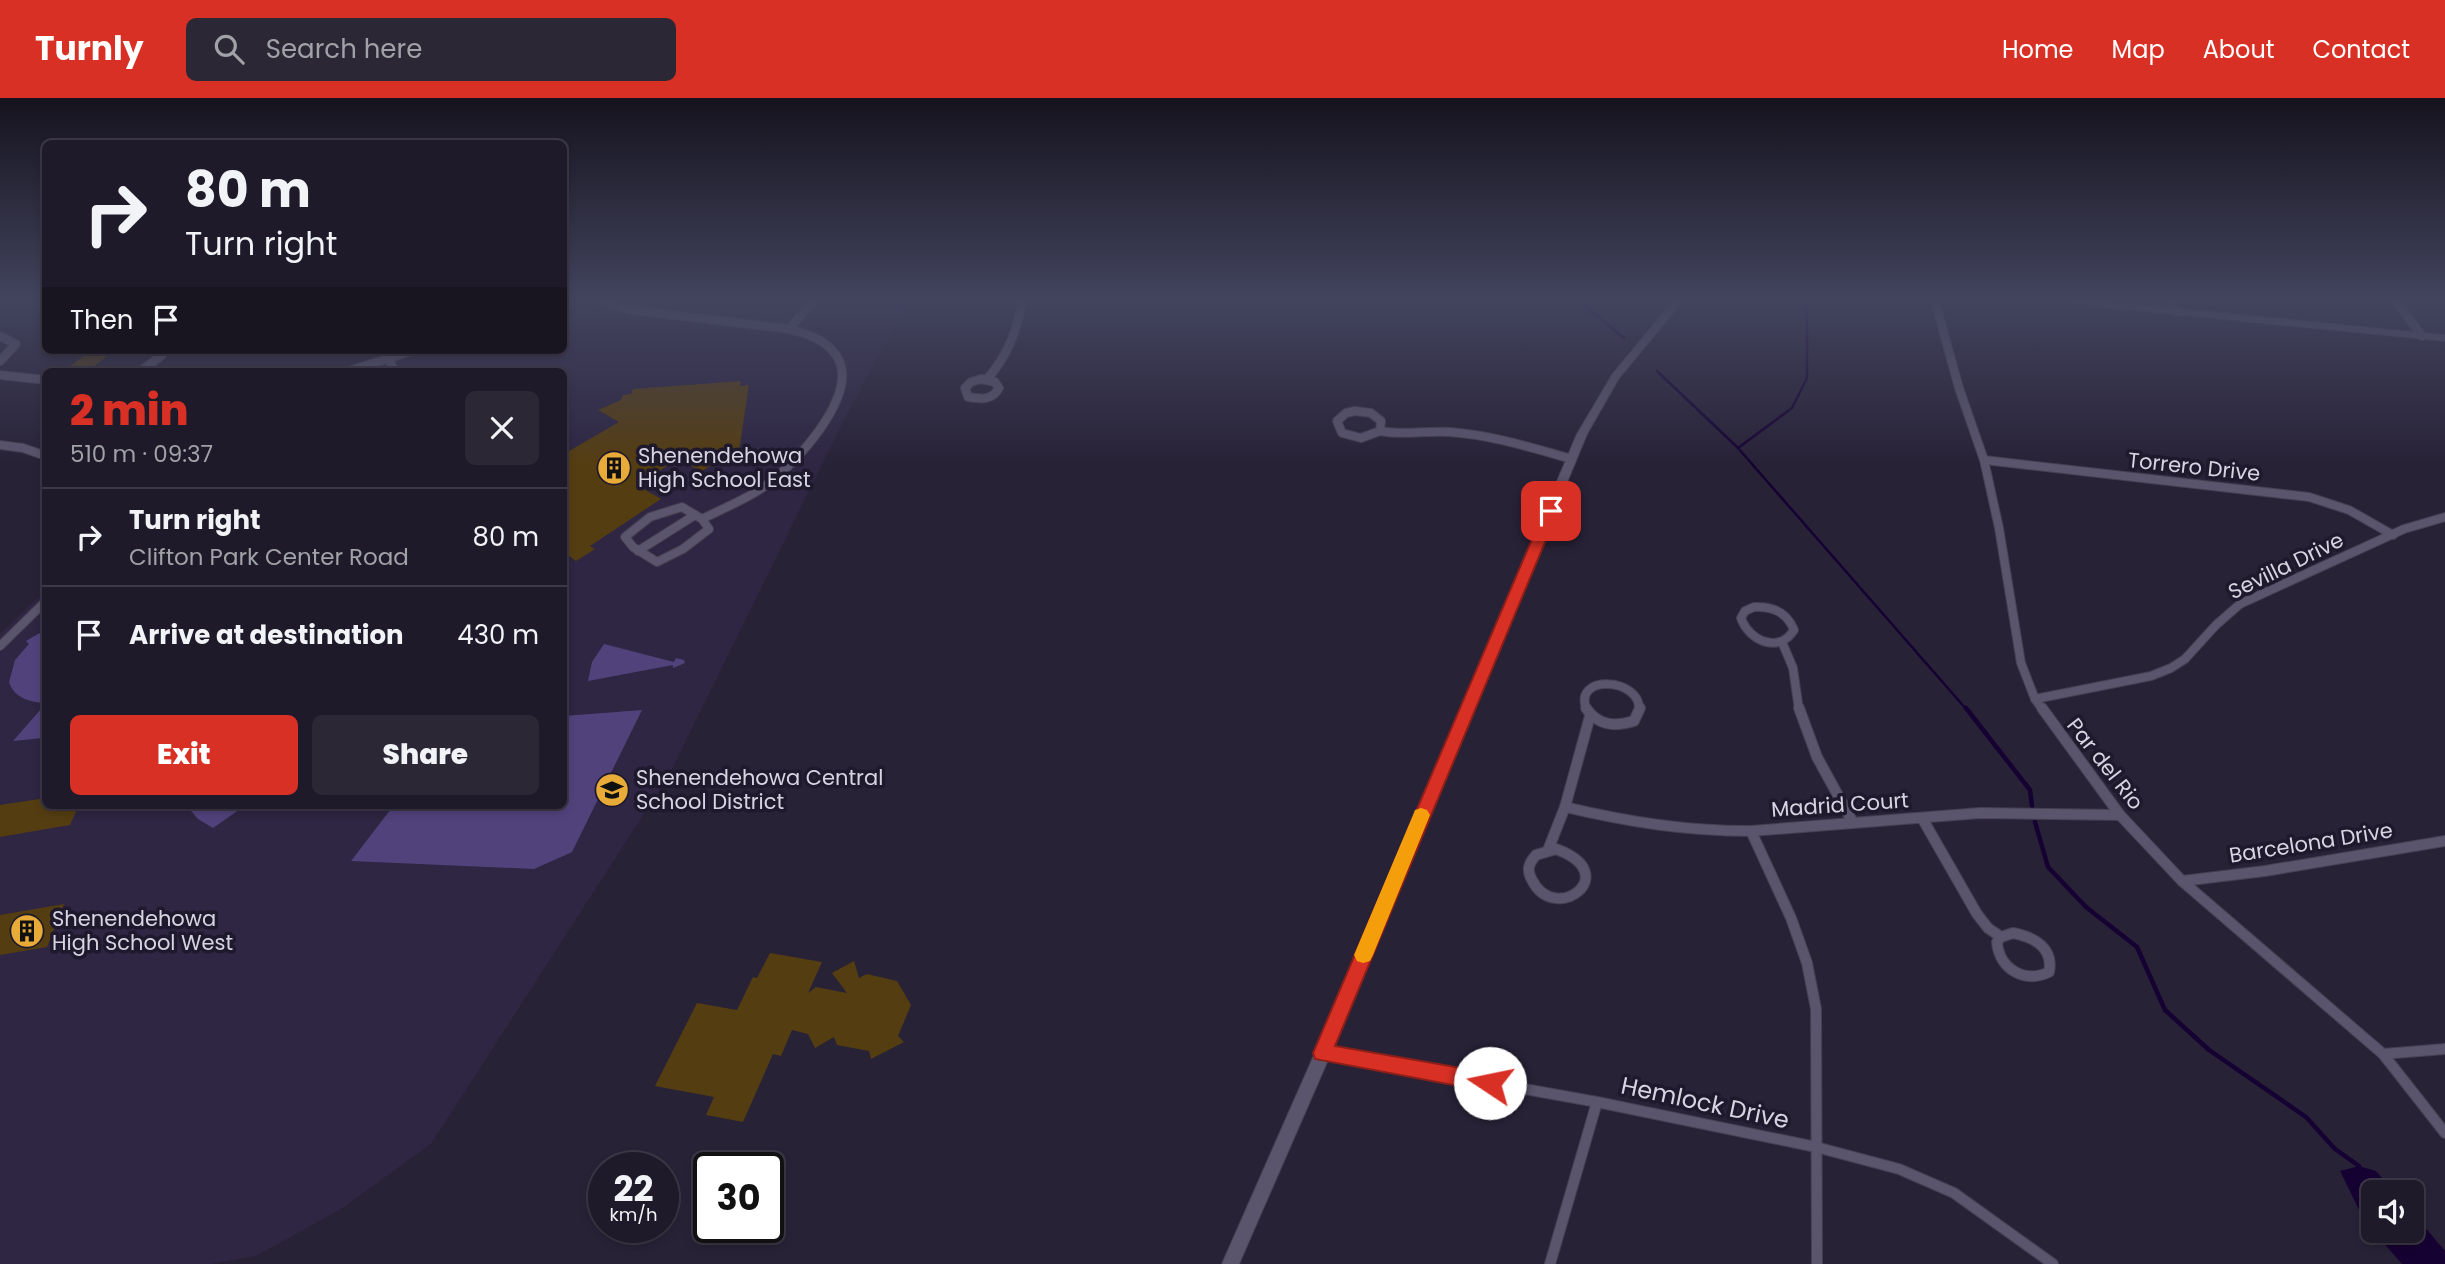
<!DOCTYPE html>
<html lang="en">
<head>
<meta charset="utf-8">
<style>
	:root { --surface:#1e1a29; --page:#2b2735; --text:#f1f3f6; --muted:#a1a1a8; --line:#3c3846; --accent:#d93025 }
	body { margin:0; font-family:Poppins,sans-serif; background:var(--page); color:var(--text); height:100vh; display:flex; flex-direction:column; font-size:26px; white-space:nowrap }
	* { box-sizing:border-box; margin:0 }
	p { font-size:23px; color:var(--muted) }
	.icon { flex:none; width:38px; height:38px; fill:none; stroke:currentColor; stroke-width:2; stroke-linecap:round; stroke-linejoin:round }
	.map { position:relative; flex:1; overflow:hidden }
	.sheet { position:absolute; left:42px; top:270px; width:525px; height:441px; display:flex; flex-direction:column; background:var(--surface); border-radius:10px; box-shadow:0 4px 10px #0003,0 0 0 2px var(--line) }
	.sheet>* { flex:none }
	.banner { position:absolute; left:42px; top:42px; width:525px; height:214px; border-radius:10px; box-shadow:0 4px 10px #0003,0 0 0 2px var(--line); background:#1e1a29; color:var(--text); overflow:hidden }
	.controls { position:absolute; left:2361px; top:1082px; display:grid; gap:14px }
	.controls a { display:grid; place-items:center; width:63px; height:63px; border-radius:10px; background:var(--surface); box-shadow:0 4px 10px #0003,0 0 0 2px var(--line); font-size:35px }
	.speed { position:absolute; left:588px; top:1054px; display:flex; gap:14px; font-size:35px; font-weight:700; text-align:center }
	.speed>* { display:grid; place-content:center; width:91px; height:91px; border-radius:50%; background:var(--surface); box-shadow:0 4px 10px #0003,0 0 0 2px var(--line); line-height:1 }
	.speed small { font-size:18px; font-weight:400 }
	.speed .limit { border:4px solid #111; border-radius:10px; background:#fff; color:#111 }
	.pin { position:absolute; display:grid; place-items:center; width:60px; height:60px; color:#fff; margin:-30px; border-radius:14px; box-shadow:0 4px 10px #0006 }
	.me { position:absolute; width:77px; margin:-38px; rotate:281deg; stroke-linejoin:round; filter:drop-shadow(0 0 5px #0008) }
	.turn { display:flex; align-items:center; gap:24px; height:147px; padding:0 28px; font-size:32px }
	.turn .icon { width:91px; height:91px; stroke-width:2.5 }
	.turn b { display:block; font-size:49px; line-height:60px }
	.then { display:flex; align-items:center; height:66px; padding:0 28px; background:#0003; gap:14px; font-size:26px }
	.round { display:grid; place-items:center; flex:none; width:74px; height:74px; border-radius:10px; background:var(--page) }
	.headline { display:flex; align-items:center; justify-content:space-between; height:119px; padding:0 28px }
	h1 { font-size:42px; font-weight:800; line-height:52px; color:var(--accent) }
	.action { display:flex; gap:14px; margin-top:auto; padding:14px 28px }
	.action a { flex:1; height:80px; border-radius:10px; background:var(--accent); color:#fff; font-size:28px; font-weight:800; line-height:80px; text-align:center }
	.action a+a { background:var(--page); color:var(--text) }
	ul { padding:0; list-style:none }
	li { display:flex; align-items:center; gap:21px; height:98px; padding:0 28px; border-top:2px solid var(--line) }
	li div { flex:1 }
	li b { display:block; font-size:26px }
	li em { font-style:normal }
	header { display:flex; align-items:center; gap:42px; box-sizing:border-box; height:98px; padding:0 35px; background:var(--accent); color:#fff }
	header strong { font-size:33px }
	nav { display:flex; gap:38px; margin-inline-start:auto; font-size:24px }
	.search { width:490px; height:63px; background:var(--page); display:flex; align-items:center; gap:18px; box-sizing:border-box; padding:0 24px; border-radius:10px; color:var(--muted); font-size:26px }
	.map>svg:first-child { display:block }
</style>
</head>
<body>
<header>
<strong>Turnly</strong>
<div class="search"><svg class="icon" aria-label="search" viewBox="0 0 24 24"><circle cx="10" cy="10" r="6"/><path d="M15 15l6 6"/></svg>Search here</div>
<nav><a>Home</a><a>Map</a><a>About</a><a>Contact</a></nav>
</header>
<div class="map">
<svg width="2445" height="1166" viewBox="0 0 2445 1166">
	<rect width="100%" height="100%" fill="#282237"/>
	<path fill="#2e2642" d="M 564,203 L 908,203 L 844,322 L 669,677 L 431,1046 L 341,1111 L 256,1158 L 210,1166 L 0,1166 L 0,536 L 45,493 L 46,707 L 564,707 L 564,273 L 334,273 L 395,252 L 564,252 Z"/>
	<g fill="#52427c">
		<path d="M 45,532 L 45,605 C 30,604 14,600 9,584 L 15,562 L 29,546 L 26,543 Z"/>
		<path d="M 604,546 L 674,564 L 676,560 L 684,562 L 685,565 L 673,570 L 673,567 L 588,583 L 592,564 Z"/>
		<path d="M 41,611 L 45,611 L 43,640 L 13,643 Z"/>
		<path d="M 642,612 L 572,754 L 534,771 L 351,763 L 394,707 L 564,707 L 564,618 Z"/>
		<path d="M 186,707 L 246,707 L 213,730 L 198,721 Z"/>
	</g>
	<path fill="#160232" d="M 2359,1068 L 2376,1073 L 2394,1094 L 2373,1094 L 2373,1132 L 2412,1132 L 2412,1114 L 2445,1153 L 2445,1166 L 2402,1166 L 2365,1124 L 2340,1073 Z"/>
	<g fill="none" stroke-linecap="round" stroke-linejoin="round">
		<g stroke="#160232" stroke-width="2.5">
			<path d="M 1579,203 L 1624,240"/>
			<path d="M 1657,273 L 1738,350 L 1967,612"/>
			<path d="M 1738,350 L 1792,310 L 1807,280 L 1807,203"/>
		</g>
		<g stroke="#160232" stroke-width="4.5">
			<path d="M 1966,610 L 2030,692 L 2032,708"/>
			<path d="M 2035,724 L 2048,769 L 2086,809 L 2137,849 L 2165,912 L 2209,952 L 2306,1019 L 2335,1051 L 2359,1068"/>
		</g>
	</g>
	<g fill="#553d12">
		<path d="M 91,252 L 115,252 L 88,273 L 64,273 Z"/>
		<path d="M 741,283 L 740,288 L 749,287 L 739,353 L 730,354 L 730,359 L 718,360 L 717,363 L 701,374 L 684,363 L 673,364 L 637,387 L 661,401 L 590,448 L 595,451 L 576,463 L 564,454 L 564,356 L 619,324 L 598,312 L 621,302 L 623,297 L 631,296 L 633,291 Z"/>
		<path d="M 46,700 L 46,707 L 79,707 L 70,727 L 0,739 L 0,707 Z"/>
		<path d="M 64,806 L 47,849 L 0,857 L 0,817 Z"/>
		<path d="M 770,855 L 822,864 L 808,895 L 816,889 L 847,895 L 832,875 L 854,863 L 859,880 L 867,876 L 897,883 L 911,907 L 898,938 L 904,944 L 871,961 L 869,953 L 837,947 L 834,939 L 815,950 L 808,936 L 792,932 L 781,958 L 773,956 L 743,1024 L 706,1017 L 714,999 L 655,988 L 697,905 L 737,912 L 753,879 L 757,880 Z"/>
	</g>
	<g fill="none" stroke-linecap="round" stroke-linejoin="round">
		<g stroke="#443f51" stroke-width="10">
			<g id="street-far1">
				<path d="M 601,203 L 632,212 L 789,231 L 813,203"/>
				<path d="M 1935,203 L 1959,290 L 1984,362 L 1999,430 L 2021,565 L 2035,601 L 2043,612"/>
				<path d="M 2170,203 L 2176,214"/>
				<path d="M 2396,203 L 2422,238"/>
				<path d="M 564,204 L 568,203"/>
				<path d="M 0,238 L 16,246 L 0,263"/>
				<path d="M 389,260 L 394,273"/>
				<path d="M 141,273 L 162,257"/>
				<path d="M 349,273 L 415,252"/>
				<path d="M 0,277 L 46,282"/>
				<path d="M 981,281 L 995,284 L 999,290 C 992,303 980,301 968,299 L 965,290 L 971,284 Z"/>
				<path d="M 987,281 C 1008,258 1016,233 1023,203"/>
				<path d="M 1355,313 L 1371,315 L 1381,323 L 1380,333 L 1361,340 L 1342,335 L 1337,323 L 1346,315 Z"/>
				<path d="M 1380,333 C 1404,338 1426,332 1450,334 C 1492,337 1532,350 1572,361"/>
				<path d="M 0,347 L 23,350 L 46,358"/>
				<path d="M 1984,362 L 2309,399 L 2349,412 L 2393,437"/>
				<path d="M 682,409 L 702,421 L 709,431 L 683,451 L 657,464 L 633,449 L 625,439 L 650,419 Z"/>
				<path d="M 702,421 C 726,409 752,399 773,382 C 801,359 867,288 832,252 C 821,240 804,235 789,231"/>
				<path d="M 638,453 L 695,417"/>
				<path d="M 1754,509 C 1773,508 1787,514 1794,532 C 1779,556 1749,543 1741,520 L 1745,513 Z"/>
				<path d="M 1782,544 L 1793,570 L 1799,612"/>
				<path d="M 0,548 L 46,503"/>
				<path d="M 2035,601 L 2151,578 L 2171,570 L 2185,561 L 2216,527 L 2240,506 L 2404,431 L 2445,419"/>
				<path d="M 1587,612 C 1571,576 1641,579 1639,612"/>
			</g>
		</g>
		<g stroke="#443f51" stroke-width="12">
			<g id="street">
				<path d="M 1586,610 C 1598,628 1615,629 1634,623 L 1640,610"/>
				<path d="M 1799,610 L 1817,659 L 1852,723"/>
				<path d="M 2042,610 L 2120,717 L 2182,783 L 2383,956 L 2445,1035"/>
				<path d="M 1565,709 C 1629,724 1685,733 1751,733 L 1980,715 L 2120,717"/>
				<path d="M 1922,720 L 1977,816 L 1988,830 L 2001,839"/>
				<path d="M 1751,733 L 1791,820 L 1807,865 L 1816,911 L 1817,1166"/>
				<path d="M 1556,751 C 1625,776 1555,828 1532,782 C 1526,772 1529,765 1536,757 Z"/>
				<path d="M 1548,752 L 1565,709 L 1590,618"/>
				<path d="M 2182,783 L 2265,773 L 2445,743"/>
				<path d="M 2013,835 C 2034,839 2054,850 2049,874 C 2025,886 1999,871 1997,844 L 2001,839 Z"/>
				<path d="M 1323,955 L 1597,1004 L 1816,1049 L 1899,1071 L 1954,1095 L 2053,1166"/>
				<path d="M 2383,956 L 2445,951"/>
				<path d="M 1550,1166 L 1597,1004"/>
			</g>
		</g>
		<g stroke="#443f51" stroke-width="2">
			<g id="secondary">
				<path d="M 1673,203 L 1683,203 L 1619,280 L 1587,336 L 1331,955 L 1239,1166 L 1222,1166 L 1315,955 L 1577,336 L 1612,277 Z"/>
				<path d="M 2066,203 L 2098,203 L 2445,237 L 2445,243 L 2071,206 Z"/>
			</g>
		</g>
		<use href="#street-far1" stroke="#5a546c" stroke-width="8"/>
		<use href="#street" stroke="#5a546c" stroke-width="10"/>
		<use href="#secondary" fill="#5a546c" fill-rule="evenodd"/>
	</g>
	<linearGradient id="sky" x2="0" y2="1"><stop stop-color="#16131e"/><stop offset="0.55" stop-color="#42445e"/><stop offset="1" stop-color="#42445e" stop-opacity="0"/></linearGradient>
	<rect width="2445" height="366" fill="url(#sky)"/>
	<path fill="#d93025" stroke="#8d1f18" stroke-width="2" d="M 1551,408 L 1558,413 L 1335,948 L 1490,975 L 1498,978 L 1501,985 L 1498,991 L 1490,994 L 1315,961 L 1313,955 L 1544,413 Z"/>
	<path fill="#f59e0b" d="M 1421,710 L 1427,712 L 1430,717 L 1373,857 L 1370,863 L 1363,865 L 1357,863 L 1354,857 L 1413,717 L 1415,712 Z"/>
	<defs>
		<g id="building-disc" transform="scale(1.75)"><circle r="9.5" fill="#e9ab38" stroke="#1e192d"/><path d="M-4-6H4V6H1V3H-1V6H-4ZM-2.5-4.3h1.7v1.8h-1.7ZM.8-4.3h1.7v1.8H.8ZM-2.5-1h1.7V.8h-1.7ZM.8-1h1.7V.8H.8Z" fill="#111"/></g>
		<g id="school-disc" transform="scale(1.75)"><circle r="9.5" fill="#e9ab38" stroke="#1e192d"/><path d="M0-5L7-2L0 1L-7-2ZM-4 1L0 2.5L4 1V4Q0 6-4 4Z" fill="#111"/></g>
	</defs>
	<g fill-rule="evenodd">
		<use href="#building-disc" x="614" y="370"/>
		<use href="#school-disc" x="612" y="692"/>
		<use href="#building-disc" x="27" y="833"/>
	</g>
	<g text-anchor="middle" stroke-width="7" stroke-linejoin="round" paint-order="stroke">
		<g font-size="21" fill="#d7d4e2" stroke="#1e192d" text-anchor="start">
			<text x="638" y="365">Shenendehowa<tspan x="638" dy="24">High School East</tspan></text>
			<text x="636" y="687">Shenendehowa Central<tspan x="636" dy="24">School District</tspan></text>
			<text x="52" y="828">Shenendehowa<tspan x="52" dy="24">High School West</tspan></text>
		</g>
		<g font-size="21" fill="#d7d4e2" stroke="#1e192d">
			<text transform="translate(2194 369) rotate(6)" y="7">Torrero Drive</text>
			<text transform="translate(2286 468) rotate(-26)" y="7">Sevilla Drive</text>
			<text transform="translate(2105 666) rotate(52)" y="7">Par del Rio</text>
			<text transform="translate(1840 707) rotate(-4)" y="7">Madrid Court</text>
			<text transform="translate(2311 745) rotate(-9)" y="7">Barcelona Drive</text>
		</g>
		<g font-size="24" fill="#d7d4e2" stroke="#1e192d">
			<text transform="translate(1705 1005) rotate(12)" y="8">Hemlock Drive</text>
		</g>
	</g>
</svg>
<div class="controls">
<a><svg class="icon" aria-label="sound" viewBox="0 0 24 24"><path d="M4 9h4l5-4v14l-5-4H4zM17 9q2 3 0 6"/></svg></a>
</div>
<div class="speed"><div>22<small>km/h</small></div><div class="limit">30</div></div>
<div class="pin" style="left:1551px;top:413px;background:#d93025"><svg class="icon" aria-label="arrive" viewBox="0 0 24 24"><path d="M6 21V4h12l-3 4 3 4H6"/></svg></div>
<svg class="me" style="left:1490px;top:985px" viewBox="-20 -20 40 40"><circle r="19" fill="#fff"/><path d="M0-13L10 11 0 6-10 11z" fill="#d93025"/></svg>
<div class="banner">
<div class="turn"><svg class="icon" aria-label="right" viewBox="0 0 24 24"><path d="M7 20v-9h11M14 6l5 5-5 5"/></svg><div><b>80 m</b>Turn right</div></div>
<div class="then">Then<svg class="icon" aria-label="arrive" viewBox="0 0 24 24"><path d="M6 21V4h12l-3 4 3 4H6"/></svg></div>
</div>
<section class="sheet">
<div class="headline"><div><h1>2 min</h1><p>510 m · 09:37</p></div><a class="round"><svg class="icon" aria-label="close" viewBox="0 0 24 24"><path d="M6 6l12 12M18 6L6 18"/></svg></a></div>
<ul>
<li><svg class="icon" aria-label="right" viewBox="0 0 24 24"><path d="M7 20v-9h11M14 6l5 5-5 5"/></svg><div><b>Turn right</b><p>Clifton Park Center Road</p></div><em>80 m</em></li>
<li><svg class="icon" aria-label="arrive" viewBox="0 0 24 24"><path d="M6 21V4h12l-3 4 3 4H6"/></svg><div><b>Arrive at destination</b></div><em>430 m</em></li>
</ul>
<div class="action"><a>Exit</a><a>Share</a></div>
</section>
</div>
</body>
</html>
